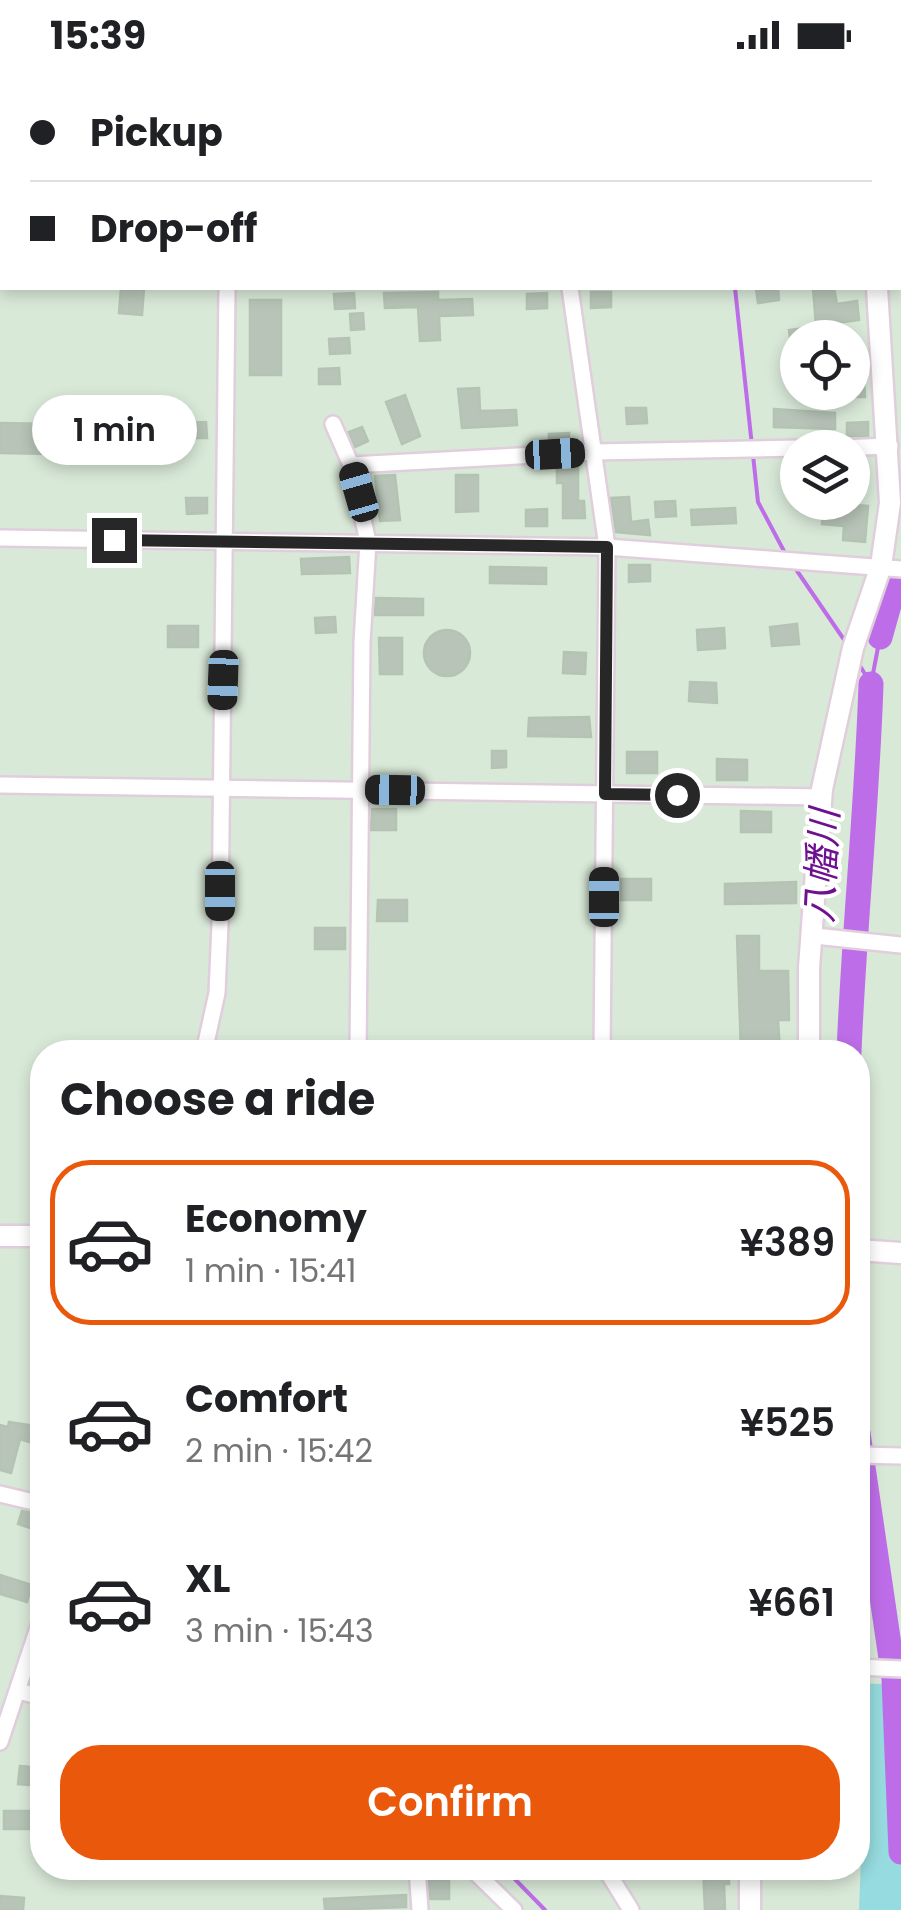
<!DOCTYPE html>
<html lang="en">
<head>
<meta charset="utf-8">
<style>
  :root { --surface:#fff; --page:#f2f2f2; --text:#202124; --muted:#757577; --line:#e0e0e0; --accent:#ea580c }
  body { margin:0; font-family:Poppins,"Noto Sans JP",sans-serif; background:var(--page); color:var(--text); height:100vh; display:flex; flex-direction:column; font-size:38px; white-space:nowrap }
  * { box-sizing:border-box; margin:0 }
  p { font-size:32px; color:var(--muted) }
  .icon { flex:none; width:55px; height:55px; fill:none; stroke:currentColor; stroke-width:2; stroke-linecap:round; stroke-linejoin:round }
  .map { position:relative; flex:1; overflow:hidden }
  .side { position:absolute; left:30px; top:970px; width:840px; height:840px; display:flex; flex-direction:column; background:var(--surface); border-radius:40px; box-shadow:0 5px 15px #0003 }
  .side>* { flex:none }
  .hud { position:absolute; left:0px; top:0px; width:902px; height:220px; box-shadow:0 5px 15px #0003; display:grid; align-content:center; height:220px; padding:0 30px; background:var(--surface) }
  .controls { position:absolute; left:780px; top:250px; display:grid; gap:20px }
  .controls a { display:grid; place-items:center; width:90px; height:90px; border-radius:50%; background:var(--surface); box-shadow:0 5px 15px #0003; font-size:50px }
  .end { position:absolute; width:45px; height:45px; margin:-22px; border:12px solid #272727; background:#fff; box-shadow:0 0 0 5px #fff }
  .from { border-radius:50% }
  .bubble { position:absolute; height:70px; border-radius:35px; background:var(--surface); box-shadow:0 5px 15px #0003; font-size:32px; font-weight:600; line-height:70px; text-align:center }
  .car { position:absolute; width:30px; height:60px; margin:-30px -15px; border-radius:12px; box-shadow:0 0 8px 2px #0007; background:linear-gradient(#222 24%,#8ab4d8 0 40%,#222 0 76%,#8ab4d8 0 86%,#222 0) }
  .hud b { display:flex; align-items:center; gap:35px; height:95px; font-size:38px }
  .hud b+b { border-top:2px solid var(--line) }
  .hud i { width:25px; height:25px; background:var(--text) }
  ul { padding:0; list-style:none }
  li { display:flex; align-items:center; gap:30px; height:165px; margin:0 20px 15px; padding:0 10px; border:5px solid transparent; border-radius:40px }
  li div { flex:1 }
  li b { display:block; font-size:38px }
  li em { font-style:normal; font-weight:600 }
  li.active { border-color:var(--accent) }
  li>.icon { width:90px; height:90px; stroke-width:1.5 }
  h2 { padding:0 30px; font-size:45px; line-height:120px }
  .cta { display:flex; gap:20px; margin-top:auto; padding:20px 30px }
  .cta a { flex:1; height:115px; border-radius:40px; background:var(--accent); color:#fff; font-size:40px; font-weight:600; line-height:115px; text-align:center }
  .status { display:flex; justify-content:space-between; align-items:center; height:70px; padding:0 50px; background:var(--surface); direction:ltr }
  .status svg { height:28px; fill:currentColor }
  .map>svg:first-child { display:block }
</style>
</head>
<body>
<div class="status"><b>15:39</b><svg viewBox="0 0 49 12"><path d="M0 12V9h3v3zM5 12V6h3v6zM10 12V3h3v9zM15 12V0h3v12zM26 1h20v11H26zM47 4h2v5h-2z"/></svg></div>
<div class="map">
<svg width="901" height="1840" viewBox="0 0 901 1840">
  <rect width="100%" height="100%" fill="#d9e9d8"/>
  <polygon fill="#96dbdf" points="858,1613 901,1615 901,1840 859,1840 866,1654 858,1653"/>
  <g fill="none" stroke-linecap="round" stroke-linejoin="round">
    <g stroke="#be6de9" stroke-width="4">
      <polyline points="708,0 708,2"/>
      <polyline points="735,218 752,376"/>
      <polyline points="753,385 758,432 785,483"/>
      <polyline points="793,495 847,574"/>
      <polyline points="857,591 871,614 880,567"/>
      <polyline points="504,1798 545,1840"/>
    </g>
    <g stroke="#be6de9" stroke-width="25">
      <polyline points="880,567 896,510"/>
      <path d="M849,982c5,-123 18,-245 22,-368"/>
      <polyline points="858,1363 894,1609 901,1782"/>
    </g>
  </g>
  <g fill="#b8c4b8" stroke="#b3c4b3" stroke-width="2.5">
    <polygon points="121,218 144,218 142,245 119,243"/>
    <polygon points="756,218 778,218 779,230 758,233"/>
    <polygon points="813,218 834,218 837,234 857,231 859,250 816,256"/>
    <polygon points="438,222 438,230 472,229 473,245 439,246 440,270 420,271 418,237 385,238 384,223"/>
    <polygon points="591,222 611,222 611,237 591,238"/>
    <polygon points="354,223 355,238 335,239 334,224"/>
    <polygon points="547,223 547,238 527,239 527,224"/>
    <rect x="250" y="230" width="31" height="75"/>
    <polygon points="363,243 364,259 351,260 350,244"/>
    <polygon points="822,256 823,268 790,268 789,260"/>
    <polygon points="349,268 350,283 330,284 329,269"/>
    <polygon points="862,274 865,327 852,327 852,275"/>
    <polygon points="339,298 340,314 319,314 319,299"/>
    <polygon points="479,318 480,341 516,340 517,355 462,358 458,319"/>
    <polygon points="405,325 420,366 402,374 386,332"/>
    <polygon points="626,338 646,338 647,353 627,354"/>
    <polygon points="774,339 835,343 835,359 774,357"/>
    <polygon points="206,352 207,368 186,368 186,353"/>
    <polygon points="868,352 868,366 847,366 847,353"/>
    <polygon points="0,353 50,354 50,384 0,383"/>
    <polygon points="362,357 368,371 355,377 349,362"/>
    <polygon points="569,363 569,372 549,373 549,364"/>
    <polygon points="557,395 578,396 578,431 584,431 585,448 563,448 563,413 557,413"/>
    <polygon points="395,405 400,450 380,451 375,406"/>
    <polygon points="456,405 478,405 478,441 456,442"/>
    <polygon points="629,427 631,452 648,450 650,465 616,462 611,428"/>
    <polygon points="186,428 207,428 207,443 187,444"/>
    <polygon points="675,431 676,446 656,447 655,432"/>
    <polygon points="823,433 868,436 865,472 843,470 844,456 822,454"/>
    <polygon points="735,438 736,453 692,455 691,440"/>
    <polygon points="547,439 547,456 526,456 526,440"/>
    <polygon points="349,487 350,503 302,504 301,489"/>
    <polygon points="629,495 650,495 650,511 629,512"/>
    <polygon points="490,497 546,498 546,514 490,513"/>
    <polygon points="376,528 423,529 423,545 375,545"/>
    <polygon points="335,547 336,562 316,563 315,548"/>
    <polygon points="797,554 799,574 772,576 770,557"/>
    <rect x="168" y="556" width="30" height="21"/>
    <polygon points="724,558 725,578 698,580 697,560"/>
    <circle cx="447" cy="583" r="23"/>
    <polygon points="379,568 402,568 402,604 380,604"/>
    <polygon points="564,582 586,583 585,604 563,603"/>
    <polygon points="690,612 716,613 717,633 689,631"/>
    <polygon points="589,647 591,667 528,666 529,648"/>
    <polygon points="492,681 506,681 506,697 492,698"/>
    <rect x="627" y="682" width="30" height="21"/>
    <polygon points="717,689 747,690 747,710 717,710"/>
    <polygon points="372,739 396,739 396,760 371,760"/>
    <polygon points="741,741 771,742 771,762 741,762"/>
    <rect x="621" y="809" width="30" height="21"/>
    <polygon points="796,812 796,833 725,834 725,814"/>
    <polygon points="378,830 407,830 407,851 377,851"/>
    <rect x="315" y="858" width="30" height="21"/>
    <polygon points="737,866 759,866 759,901 788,901 789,950 778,950 780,982 741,982"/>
    <polygon points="9,1352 42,1357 42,1376 20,1369 11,1403 0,1400 0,1355 8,1357"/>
    <polygon points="22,1441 42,1445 42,1462 18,1454"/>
    <polygon points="0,1505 32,1515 27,1532 0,1524"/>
    <polygon points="20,1696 42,1698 42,1716 18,1714"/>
    <rect x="4" y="1741" width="25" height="18"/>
    <polygon points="703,1798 729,1798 729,1814 724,1814 725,1840 705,1840"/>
    <polygon points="429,1810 449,1810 449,1829 430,1829"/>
    <polygon points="406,1825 406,1837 325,1840 324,1829"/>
    <polygon points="0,1826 24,1828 23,1840 0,1840"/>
  </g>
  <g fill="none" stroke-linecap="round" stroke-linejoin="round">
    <defs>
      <g id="street">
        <polyline points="232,2 232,0"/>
        <polyline points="573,2 573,0"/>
        <polyline points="900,168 901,168"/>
        <polyline points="0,205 2,205"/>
        <polyline points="570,218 607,477 602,982"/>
        <polyline points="333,354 351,395 368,472 362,572 358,982"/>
        <polyline points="839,378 890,376"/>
        <polyline points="351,395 594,382 798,378"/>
        <polyline points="0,468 607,477 901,499"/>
        <polyline points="0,715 822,727"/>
        <polyline points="815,866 901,875"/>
        <polyline points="204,982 217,923 220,855 227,218"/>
        <polyline points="858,1385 901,1386"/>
        <polyline points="0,1424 42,1434"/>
        <polyline points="858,1597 901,1599"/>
        <polyline points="18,1621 42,1627"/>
        <polyline points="0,1672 42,1546"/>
        <polyline points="417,1798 420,1840"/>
        <polyline points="471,1798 514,1840"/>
        <polyline points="605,1798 631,1840"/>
      </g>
      <g id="secondary">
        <polyline points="858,0 859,2"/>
        <polyline points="809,982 809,898 822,719 853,578 881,496 890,433 877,218"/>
        <polyline points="0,1166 42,1166"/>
        <polyline points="858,1180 901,1183"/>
        <polyline points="750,1840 750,1798"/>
      </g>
    </defs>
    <use href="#street" stroke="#e0cedc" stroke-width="20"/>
    <use href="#secondary" stroke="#e0cedc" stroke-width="25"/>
    <use href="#street" stroke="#fff" stroke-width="15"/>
    <use href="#secondary" stroke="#fff" stroke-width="20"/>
  </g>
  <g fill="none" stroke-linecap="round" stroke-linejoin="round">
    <polyline stroke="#272727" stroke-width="12" points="114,470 607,477 605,724 677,725"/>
  </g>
  <g text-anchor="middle" stroke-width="8" stroke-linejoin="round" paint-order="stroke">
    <g font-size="38" font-style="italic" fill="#6e1190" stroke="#fff">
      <text transform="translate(822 796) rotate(-87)" y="13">八幡川</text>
    </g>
  </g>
</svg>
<div class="controls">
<a><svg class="icon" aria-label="locate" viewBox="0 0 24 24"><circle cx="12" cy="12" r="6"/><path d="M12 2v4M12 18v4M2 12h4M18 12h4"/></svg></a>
<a><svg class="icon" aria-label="layers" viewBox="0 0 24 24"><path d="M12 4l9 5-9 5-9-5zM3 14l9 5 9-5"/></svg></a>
</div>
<i class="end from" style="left:677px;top:725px"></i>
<i class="end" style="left:114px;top:470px"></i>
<div class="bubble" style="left:32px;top:325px;width:165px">1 min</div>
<i class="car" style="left:555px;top:384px;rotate:87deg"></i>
<i class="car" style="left:359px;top:422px;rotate:344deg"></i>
<i class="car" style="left:223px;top:610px;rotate:182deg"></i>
<i class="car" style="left:395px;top:720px;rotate:271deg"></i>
<i class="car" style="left:220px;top:821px;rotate:180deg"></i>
<i class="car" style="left:604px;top:827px;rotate:0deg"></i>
<div class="hud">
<b><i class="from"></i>Pickup</b>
<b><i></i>Drop-off</b>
</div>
<section class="side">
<h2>Choose a ride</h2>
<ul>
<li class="active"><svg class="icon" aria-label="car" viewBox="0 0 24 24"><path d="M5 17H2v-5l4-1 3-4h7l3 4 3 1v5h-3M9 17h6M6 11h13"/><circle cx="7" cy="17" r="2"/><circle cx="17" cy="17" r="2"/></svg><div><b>Economy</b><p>1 min · 15:41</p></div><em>¥389</em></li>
<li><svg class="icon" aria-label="car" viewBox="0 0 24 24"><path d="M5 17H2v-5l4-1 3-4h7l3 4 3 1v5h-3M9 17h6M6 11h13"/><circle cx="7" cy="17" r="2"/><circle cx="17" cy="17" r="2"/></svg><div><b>Comfort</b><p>2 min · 15:42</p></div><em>¥525</em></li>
<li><svg class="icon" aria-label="car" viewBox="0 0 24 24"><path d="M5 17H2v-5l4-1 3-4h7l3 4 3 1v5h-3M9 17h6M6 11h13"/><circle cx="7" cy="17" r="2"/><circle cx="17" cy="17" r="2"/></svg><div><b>XL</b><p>3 min · 15:43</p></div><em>¥661</em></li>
</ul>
<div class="cta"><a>Confirm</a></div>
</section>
</div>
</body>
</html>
